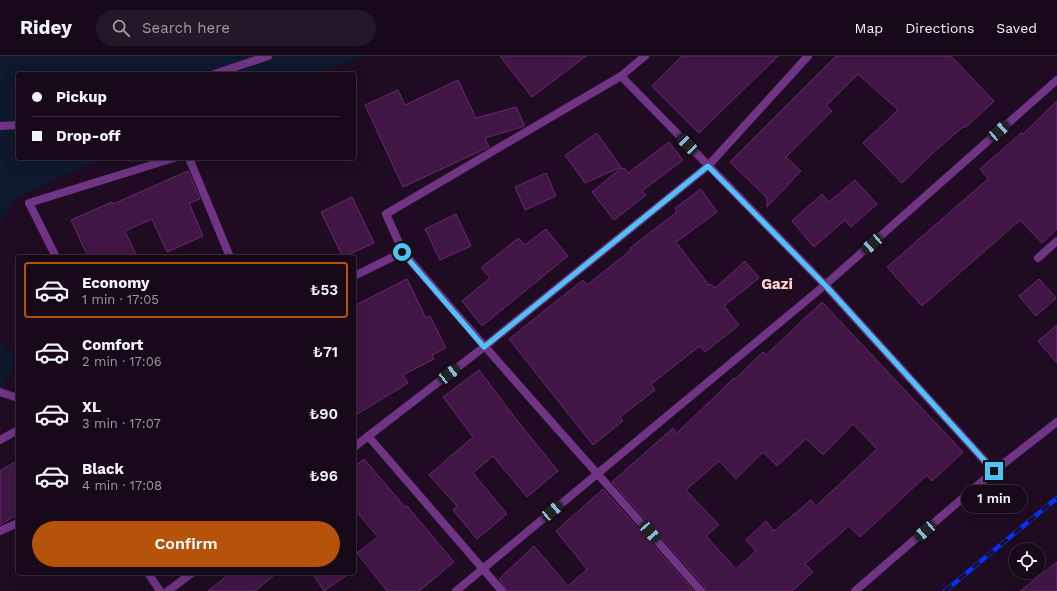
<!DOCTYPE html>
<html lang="en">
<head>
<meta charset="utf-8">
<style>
  :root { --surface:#17091a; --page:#241727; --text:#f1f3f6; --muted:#9e9aa2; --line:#362a39; --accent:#b45309 }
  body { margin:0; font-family:"Work Sans",sans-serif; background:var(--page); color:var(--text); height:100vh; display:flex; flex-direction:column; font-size:15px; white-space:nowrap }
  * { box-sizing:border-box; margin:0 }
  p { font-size:13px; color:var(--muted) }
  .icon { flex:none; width:22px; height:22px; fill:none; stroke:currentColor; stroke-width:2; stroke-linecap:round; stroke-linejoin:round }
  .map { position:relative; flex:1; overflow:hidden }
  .panel { position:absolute; left:16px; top:199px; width:340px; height:320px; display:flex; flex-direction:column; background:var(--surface); border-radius:4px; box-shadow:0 4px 16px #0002,0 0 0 1px var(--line) }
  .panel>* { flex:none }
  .top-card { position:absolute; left:16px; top:16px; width:340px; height:88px; border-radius:4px; box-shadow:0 4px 16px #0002,0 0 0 1px var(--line); display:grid; align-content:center; height:88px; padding:0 16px; background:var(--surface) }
  .buttons { position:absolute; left:1009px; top:487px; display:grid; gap:8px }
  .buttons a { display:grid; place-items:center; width:36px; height:36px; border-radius:50%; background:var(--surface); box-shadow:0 4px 16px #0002,0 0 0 1px var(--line); font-size:20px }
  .end { position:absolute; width:18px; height:18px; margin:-9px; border:5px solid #4fc3f7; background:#111; box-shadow:0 0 0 2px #111 }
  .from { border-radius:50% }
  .bubble { position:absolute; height:28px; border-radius:14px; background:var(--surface); box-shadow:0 4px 16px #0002,0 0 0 1px var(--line); font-size:13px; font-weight:600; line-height:28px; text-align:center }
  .car { position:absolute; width:12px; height:24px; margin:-12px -6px; border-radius:5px; box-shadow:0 0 3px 1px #0007; background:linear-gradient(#222 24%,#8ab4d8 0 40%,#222 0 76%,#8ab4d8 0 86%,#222 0) }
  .top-card b { display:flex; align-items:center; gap:14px; height:38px; font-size:15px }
  .top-card b+b { border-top:1px solid var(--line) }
  .top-card i { width:10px; height:10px; background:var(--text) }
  ul { padding:7px 0 0; list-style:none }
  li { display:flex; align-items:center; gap:12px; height:56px; margin:0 8px 6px; padding:0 8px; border:2px solid transparent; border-radius:4px }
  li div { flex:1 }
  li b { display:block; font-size:15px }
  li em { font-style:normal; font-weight:600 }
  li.on { border-color:var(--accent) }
  li>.icon { width:36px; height:36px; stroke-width:1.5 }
  .cta { display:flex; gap:8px; margin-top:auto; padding:8px 16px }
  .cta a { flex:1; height:46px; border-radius:24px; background:var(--accent); color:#fff; font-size:16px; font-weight:600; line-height:46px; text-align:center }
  header { display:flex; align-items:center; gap:24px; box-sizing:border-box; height:56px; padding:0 20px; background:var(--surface); border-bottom:1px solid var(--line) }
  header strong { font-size:19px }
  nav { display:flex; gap:22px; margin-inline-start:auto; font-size:14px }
  .search { width:280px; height:36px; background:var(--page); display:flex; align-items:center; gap:10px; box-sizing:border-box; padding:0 14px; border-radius:22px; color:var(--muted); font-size:15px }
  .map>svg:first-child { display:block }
</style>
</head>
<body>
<header>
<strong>Ridey</strong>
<div class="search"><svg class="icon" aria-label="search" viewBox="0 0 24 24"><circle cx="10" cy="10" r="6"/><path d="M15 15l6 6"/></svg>Search here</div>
<nav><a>Map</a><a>Directions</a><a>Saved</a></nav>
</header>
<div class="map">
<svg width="1057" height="535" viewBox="0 0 1057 535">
  <rect width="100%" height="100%" fill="#1f0c22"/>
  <g fill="#0f192d">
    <polygon points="0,0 365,0 315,18 18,18 18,102 104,102 17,141 0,167"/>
    <polygon points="0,285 17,303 0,338"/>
  </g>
  <g fill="#401744" stroke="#6a2772" fill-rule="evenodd">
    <polygon points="500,0 586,0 532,41"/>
    <polygon points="682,0 778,0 699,77 652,30"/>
    <polygon points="836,0 951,0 994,45 965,72 964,70 934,96 902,127 863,87 898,54 858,18 826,50 832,55 786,101 801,115 767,151 767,142 730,106"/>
    <polygon points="458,24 476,62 516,51 525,70 485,82 489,91 403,131 365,49 398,34 405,49"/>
    <polygon points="1057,45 1057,173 1042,187 1020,164 922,250 887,211 988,123 980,113 1021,77 1023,78"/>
    <polygon points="597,77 621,111 585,127 565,99"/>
    <polygon points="669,86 683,104 642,135 646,139 614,164 592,136 621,112 622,113 624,112 628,117"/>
    <polygon points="188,115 200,143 189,147 203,180 167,196 152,163 125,175 137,201 88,201 71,164 112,146 113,148"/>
    <polygon points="546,117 556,140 525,154 515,131"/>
    <polygon points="855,124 877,148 851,171 845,164 814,191 792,165 822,138 829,146"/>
    <polygon points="701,133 717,156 676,186 709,229 711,228 715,232 745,205 759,222 724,250 739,269 705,296 700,290 651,328 655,334 620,361 623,365 593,389 509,283 583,224 587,229 631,194 630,192 677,156 675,152"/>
    <polygon points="352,141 374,187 343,201 321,156"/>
    <polygon points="456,158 471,190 440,204 425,173"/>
    <polygon points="546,173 568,200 482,270 462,245 490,222 481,212 518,182 525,189"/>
    <polygon points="407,223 426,262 430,260 446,292 432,299 434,303 403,319 408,327 354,360 354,250"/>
    <polygon points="1039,223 1056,242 1036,260 1019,240"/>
    <path d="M822,246l141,150 -31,29 -5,-6 -67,62 -11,-11 -44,38 8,8 -21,19h-86l-1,-4 -93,-105 61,-54 4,5 57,-55 1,1 28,-27 3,3zM853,368l24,25 -61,57 -5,-6 -37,31 -8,-10 -20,19 10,11 -20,18 -30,-33 13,-11 -33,-35 33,-29 17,18 27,-27 14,14 29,-27 17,16z"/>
    <polygon points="1057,269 1057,307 1038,285"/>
    <polygon points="479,314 516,363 558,415 527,441 493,400 473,417 507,458 477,483 453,454 457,450 429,419 473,381 443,341"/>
    <polygon points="364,403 405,451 407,450 454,506 419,535 387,535 357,497 378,481 354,453 354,411"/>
    <polygon points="18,404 18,458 0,469 0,415"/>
    <polygon points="603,433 694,535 507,535 499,523 534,490 568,530 587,513 556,475"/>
    <polygon points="1057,506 1057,535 1020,535"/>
    <polygon points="231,517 277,517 255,535 208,535"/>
    <polygon points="312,517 350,517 324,535"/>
  </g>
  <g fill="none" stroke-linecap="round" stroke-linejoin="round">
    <g stroke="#6f3484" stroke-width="8">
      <polyline points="214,18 268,0"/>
      <polyline points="621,20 825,229 994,415"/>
      <polyline points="0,70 18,69"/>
      <polyline points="189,102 230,201"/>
      <path d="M403,196c97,114 199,226 298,339"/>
      <polyline points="56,201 29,147 174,102"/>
      <polyline points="1038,202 1057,185"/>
      <polyline points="354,220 403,196 386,158 621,20 645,0"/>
      <polyline points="0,336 18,342"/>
      <polyline points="368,380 502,535"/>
      <polyline points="0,384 18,374"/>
      <polyline points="354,391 484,291 708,110 808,0"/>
      <polyline points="0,475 18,467"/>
      <polyline points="148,517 160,535"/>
      <polyline points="168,535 192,517"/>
      <polyline points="456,535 825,229 1057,24"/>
    </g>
    <polyline stroke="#6f3484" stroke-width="8" points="855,535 994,415 1057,366"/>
    <defs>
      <polyline id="rail" points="945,535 1057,442"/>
    </defs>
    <use href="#rail" stroke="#0032f8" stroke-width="4.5"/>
    <use href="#rail" stroke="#1f0c22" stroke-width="3" stroke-dasharray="9" stroke-linecap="butt"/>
  </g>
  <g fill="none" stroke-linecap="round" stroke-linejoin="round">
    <polyline stroke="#4fc3f7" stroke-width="5" points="402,196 484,291 708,110 825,229 994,415"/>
  </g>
  <g text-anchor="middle" stroke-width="4" stroke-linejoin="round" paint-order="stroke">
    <g font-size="15" font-weight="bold" fill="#ffd2cf" stroke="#1f0c22">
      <text x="777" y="233">Gazi</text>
    </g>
  </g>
</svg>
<div class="buttons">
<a><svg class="icon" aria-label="locate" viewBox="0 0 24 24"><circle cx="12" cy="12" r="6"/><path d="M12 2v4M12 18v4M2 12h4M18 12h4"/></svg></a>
</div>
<i class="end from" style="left:402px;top:196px"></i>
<i class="end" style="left:994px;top:415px"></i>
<div class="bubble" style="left:961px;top:429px;width:66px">1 min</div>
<i class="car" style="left:999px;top:75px;rotate:48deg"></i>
<i class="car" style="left:687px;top:88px;rotate:316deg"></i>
<i class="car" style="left:872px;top:188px;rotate:228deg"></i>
<i class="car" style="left:449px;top:318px;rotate:52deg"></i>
<i class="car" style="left:552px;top:455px;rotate:50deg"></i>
<i class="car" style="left:925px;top:475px;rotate:229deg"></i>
<i class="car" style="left:650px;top:476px;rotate:139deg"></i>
<div class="top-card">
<b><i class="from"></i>Pickup</b>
<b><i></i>Drop-off</b>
</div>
<section class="panel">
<ul>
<li class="on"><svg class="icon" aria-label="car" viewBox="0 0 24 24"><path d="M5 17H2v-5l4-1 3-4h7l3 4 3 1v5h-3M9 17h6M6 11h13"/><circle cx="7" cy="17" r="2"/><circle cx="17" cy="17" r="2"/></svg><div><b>Economy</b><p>1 min · 17:05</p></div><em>₺53</em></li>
<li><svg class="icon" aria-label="car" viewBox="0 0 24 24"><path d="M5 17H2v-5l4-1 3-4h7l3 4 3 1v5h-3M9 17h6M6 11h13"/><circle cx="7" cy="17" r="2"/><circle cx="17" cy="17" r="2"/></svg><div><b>Comfort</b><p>2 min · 17:06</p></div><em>₺71</em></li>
<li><svg class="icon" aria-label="car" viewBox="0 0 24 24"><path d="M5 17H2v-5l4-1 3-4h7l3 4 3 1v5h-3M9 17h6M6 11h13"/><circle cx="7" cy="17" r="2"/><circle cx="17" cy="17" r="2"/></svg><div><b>XL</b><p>3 min · 17:07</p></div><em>₺90</em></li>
<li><svg class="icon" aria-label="car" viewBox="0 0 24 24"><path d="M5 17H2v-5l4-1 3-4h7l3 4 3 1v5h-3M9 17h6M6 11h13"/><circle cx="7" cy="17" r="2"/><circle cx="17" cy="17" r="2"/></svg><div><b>Black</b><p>4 min · 17:08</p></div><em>₺96</em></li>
</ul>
<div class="cta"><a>Confirm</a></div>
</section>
</div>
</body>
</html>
